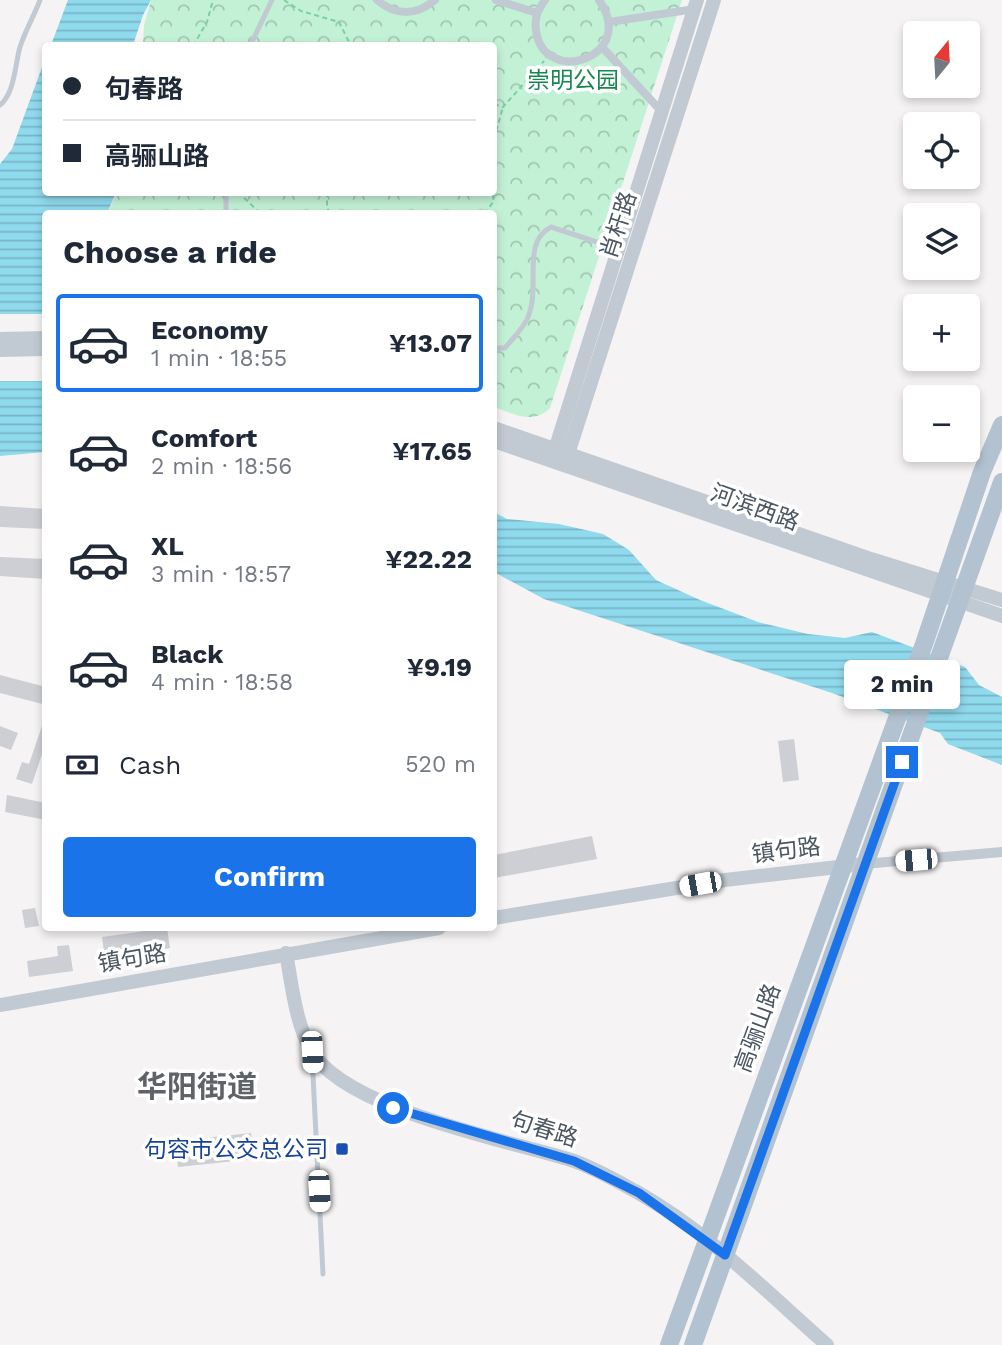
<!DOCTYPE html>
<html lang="en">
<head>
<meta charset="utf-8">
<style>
  :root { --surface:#fff; --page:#f2f2f3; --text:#1f2937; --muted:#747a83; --line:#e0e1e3; --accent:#1a73e8 }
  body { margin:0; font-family:"Work Sans","Noto Sans SC",sans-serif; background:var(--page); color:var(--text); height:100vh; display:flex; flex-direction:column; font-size:26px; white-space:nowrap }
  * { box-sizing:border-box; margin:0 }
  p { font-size:23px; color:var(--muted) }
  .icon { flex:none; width:38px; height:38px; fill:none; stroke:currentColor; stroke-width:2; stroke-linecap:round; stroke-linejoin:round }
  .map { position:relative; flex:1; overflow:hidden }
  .details { position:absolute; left:42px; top:210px; width:455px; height:721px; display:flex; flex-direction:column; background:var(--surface); border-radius:7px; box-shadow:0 4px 10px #0003 }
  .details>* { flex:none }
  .guide { position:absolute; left:42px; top:42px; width:455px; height:154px; border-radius:7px; box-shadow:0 4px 10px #0003; display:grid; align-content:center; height:154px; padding:0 21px; background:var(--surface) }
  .needle { width:46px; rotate:18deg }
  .buttons { position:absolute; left:903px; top:21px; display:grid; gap:14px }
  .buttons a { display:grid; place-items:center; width:77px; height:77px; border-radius:7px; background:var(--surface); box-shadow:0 4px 10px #0003; font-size:35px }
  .end { position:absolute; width:32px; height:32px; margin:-16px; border:9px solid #1a73e8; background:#fff; box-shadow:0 0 0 4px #fff }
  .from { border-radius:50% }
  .bubble { position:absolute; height:49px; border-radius:7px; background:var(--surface); box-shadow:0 4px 10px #0003; font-size:23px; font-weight:700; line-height:49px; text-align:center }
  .car { position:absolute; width:21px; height:42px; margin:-21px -10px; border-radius:9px; box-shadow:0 0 5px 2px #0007; background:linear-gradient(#fff 24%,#345 0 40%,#fff 0 76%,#345 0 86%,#fff 0) }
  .guide b { display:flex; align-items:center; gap:24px; height:66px; font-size:26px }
  .guide b+b { border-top:2px solid var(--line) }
  .guide i { width:18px; height:18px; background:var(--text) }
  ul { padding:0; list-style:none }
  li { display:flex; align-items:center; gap:21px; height:98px; margin:0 14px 10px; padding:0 7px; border:4px solid transparent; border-radius:7px }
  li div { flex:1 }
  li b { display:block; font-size:26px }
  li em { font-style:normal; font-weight:700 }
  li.selected { border-color:var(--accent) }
  li>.icon { width:63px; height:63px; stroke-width:1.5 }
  h2 { padding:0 21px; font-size:32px; line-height:84px }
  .pay { display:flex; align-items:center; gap:18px; height:77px; padding:0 21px; font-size:26px }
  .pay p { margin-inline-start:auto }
  .button { display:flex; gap:14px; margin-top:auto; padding:14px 21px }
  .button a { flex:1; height:80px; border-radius:7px; background:var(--accent); color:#fff; font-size:28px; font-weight:700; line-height:80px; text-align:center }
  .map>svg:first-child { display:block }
</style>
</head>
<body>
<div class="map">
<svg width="1002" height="1345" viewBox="0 0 1002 1345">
  <defs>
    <pattern id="park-crowns" width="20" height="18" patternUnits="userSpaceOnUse" patternTransform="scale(1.75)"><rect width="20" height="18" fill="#c3f1d5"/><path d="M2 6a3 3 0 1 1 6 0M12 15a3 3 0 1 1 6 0" fill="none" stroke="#a0c6b0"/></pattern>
    <pattern id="water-rules" width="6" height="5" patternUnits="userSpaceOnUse" patternTransform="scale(1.75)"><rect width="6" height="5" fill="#90daee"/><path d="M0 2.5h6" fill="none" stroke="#78b4c4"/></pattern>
  </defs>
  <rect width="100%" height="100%" fill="#f5f3f3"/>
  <path fill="url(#park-crowns)" d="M151,0h531l-132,408c-17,17 -36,6 -56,-1v-193h-387l10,-21 377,-1v-146l-351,-1 1,-20z"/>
  <g fill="url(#water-rules)">
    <polygon points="68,0 151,0 143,15 133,45 51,45"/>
    <polygon points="45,59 46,192 116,193 107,213 46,214 45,314 0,314 0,164 12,149"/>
    <polygon points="0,381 45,381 45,452 0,456"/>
    <polygon points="494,512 507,519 559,524 603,534 629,550 656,580 700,600 758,622 808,634 845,638 872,632 965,667 979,685 1002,697 1002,765 948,744 940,733 832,693 544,599 494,572"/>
  </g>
  <g fill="#cdcfd5">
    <polygon points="0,506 46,509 46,529 0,527"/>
    <polygon points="0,557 46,559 46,579 0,576"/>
    <polygon points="0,675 46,687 46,705 0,693"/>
    <polygon points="44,720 46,755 42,754 32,784 16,779 22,762 29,764"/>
    <polygon points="0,726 18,733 11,750 0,746"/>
    <polygon points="794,739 799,780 783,782 778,741"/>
    <polygon points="7,795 46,803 46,820 5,812"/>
    <polygon points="592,836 597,859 494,878 494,855"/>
    <polygon points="35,908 39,926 25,928 22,910"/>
    <polygon points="167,928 170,948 105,958 102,937"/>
    <polygon points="69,945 73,971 29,977 27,961 58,956 57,946"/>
    <polygon points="251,1133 254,1159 178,1167 175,1141"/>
  </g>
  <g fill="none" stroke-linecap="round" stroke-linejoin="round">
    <g stroke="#7ad0a6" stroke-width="2" stroke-dasharray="5 3.5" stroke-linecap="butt">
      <polyline points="284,0 301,11 339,22 351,46"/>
      <polyline points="193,46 207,22 213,0"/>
      <polyline points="494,104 503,107 544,61"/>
      <polyline points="494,139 503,107"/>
      <polyline points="238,192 261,214"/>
      <polyline points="327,192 327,208 331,214"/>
      <polyline points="485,214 493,202 493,192"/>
    </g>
    <g stroke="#c1cad2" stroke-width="5">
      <polyline points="250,46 272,0"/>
      <path d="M0,105c15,-12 15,-41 20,-58 5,-16 14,-31 20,-47"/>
      <polyline points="226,214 226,192"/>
      <path d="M494,348h11c7,-9 19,-20 23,-31 13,-31 -7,-75 23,-90l67,22"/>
      <polyline points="312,1056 323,1274"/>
    </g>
    <g stroke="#c1cad2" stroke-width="8">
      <path d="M377,0c19,16 39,16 58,0"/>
      <polyline points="496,0 537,13"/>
      <path d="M545,0c-7,9 -11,19 -9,30 7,58 103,28 63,-30"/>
      <polyline points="609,22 695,9"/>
      <polyline points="602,47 662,112"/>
    </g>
    <polyline stroke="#c1cad2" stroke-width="10" points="864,864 1002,852"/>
    <g stroke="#c1cad2" stroke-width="14">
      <polyline points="0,339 46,338"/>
      <polyline points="0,350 46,349"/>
      <polyline points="494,428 871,559 1002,600"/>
      <polyline points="494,441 1002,616"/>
      <polyline points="553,456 697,0"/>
      <polyline points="566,460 714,0"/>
      <polyline points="494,918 725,880 864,864"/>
      <path d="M286,953c6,32 9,68 25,97 32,59 196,90 260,110 22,7 46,21 66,32 71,40 130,100 190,153"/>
      <polyline points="0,1005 439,928"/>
    </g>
    <g stroke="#b3c2d1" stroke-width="18">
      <polyline points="669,1345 924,644 982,472 1002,425"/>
      <polyline points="693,1345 1002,482"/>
    </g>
  </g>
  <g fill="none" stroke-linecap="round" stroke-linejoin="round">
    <polyline stroke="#1a73e8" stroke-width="9" points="393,1108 574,1161 639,1193 725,1255 902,762"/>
  </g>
  <rect fill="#1a4fb4" stroke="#fff" stroke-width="2.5" x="335" y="1142" width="14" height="14" rx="3.5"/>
  <g text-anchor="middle" stroke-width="7" stroke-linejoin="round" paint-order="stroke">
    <g font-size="23" fill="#17864f" stroke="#fff">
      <text x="573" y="88">崇明公园</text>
    </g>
    <g font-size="23" fill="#4a5661" stroke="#fff">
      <text transform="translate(618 225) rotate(-72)" y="8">肖杆路</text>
      <text transform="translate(755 507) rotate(20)" y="8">河滨西路</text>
      <text transform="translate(786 850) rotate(-7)" y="8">镇句路</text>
      <text transform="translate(132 958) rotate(-10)" y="8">镇句路</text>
      <text transform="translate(757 1028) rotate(-70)" y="8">高骊山路</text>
      <text transform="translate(544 1129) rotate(17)" y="8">句春路</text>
    </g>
    <g font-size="23" fill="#164399" stroke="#fff" text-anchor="end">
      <text x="328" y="1157">句容市公交总公司</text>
    </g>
    <g font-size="30" font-weight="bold" fill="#5f6368" stroke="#fff">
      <text x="197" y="1097">华阳街道</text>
    </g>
  </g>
</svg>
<div class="buttons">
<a><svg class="needle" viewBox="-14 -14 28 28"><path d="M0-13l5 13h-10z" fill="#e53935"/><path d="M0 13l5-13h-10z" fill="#747a83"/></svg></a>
<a><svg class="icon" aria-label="locate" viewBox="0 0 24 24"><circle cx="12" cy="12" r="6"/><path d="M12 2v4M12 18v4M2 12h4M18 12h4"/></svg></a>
<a><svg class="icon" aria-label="layers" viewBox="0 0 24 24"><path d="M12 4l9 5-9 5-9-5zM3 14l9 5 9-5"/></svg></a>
<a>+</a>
<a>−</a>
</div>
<i class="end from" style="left:393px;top:1108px"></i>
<i class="end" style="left:902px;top:762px"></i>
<div class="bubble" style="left:844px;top:660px;width:116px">2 min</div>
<i class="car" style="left:916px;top:860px;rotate:265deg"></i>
<i class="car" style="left:700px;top:884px;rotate:260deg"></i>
<i class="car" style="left:312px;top:1052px;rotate:177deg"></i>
<i class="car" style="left:319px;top:1191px;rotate:177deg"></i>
<div class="guide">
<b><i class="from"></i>句春路</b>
<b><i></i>高骊山路</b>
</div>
<section class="details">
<h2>Choose a ride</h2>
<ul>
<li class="selected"><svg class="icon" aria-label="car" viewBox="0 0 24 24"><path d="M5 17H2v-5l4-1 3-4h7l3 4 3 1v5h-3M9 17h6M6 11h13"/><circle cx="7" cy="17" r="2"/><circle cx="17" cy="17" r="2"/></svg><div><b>Economy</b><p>1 min · 18:55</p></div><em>¥13.07</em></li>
<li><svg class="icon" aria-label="car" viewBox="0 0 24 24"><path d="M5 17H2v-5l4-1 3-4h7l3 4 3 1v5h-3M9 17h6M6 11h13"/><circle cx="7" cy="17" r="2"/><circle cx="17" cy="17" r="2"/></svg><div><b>Comfort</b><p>2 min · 18:56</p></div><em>¥17.65</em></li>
<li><svg class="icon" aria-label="car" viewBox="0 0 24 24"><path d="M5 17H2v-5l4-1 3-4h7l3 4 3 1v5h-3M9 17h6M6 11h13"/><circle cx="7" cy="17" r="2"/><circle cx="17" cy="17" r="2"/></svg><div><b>XL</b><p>3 min · 18:57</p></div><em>¥22.22</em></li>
<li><svg class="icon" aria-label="car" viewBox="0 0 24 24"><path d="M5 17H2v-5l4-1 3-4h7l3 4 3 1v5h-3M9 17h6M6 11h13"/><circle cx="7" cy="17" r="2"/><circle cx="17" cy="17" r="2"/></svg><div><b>Black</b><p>4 min · 18:58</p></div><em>¥9.19</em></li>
</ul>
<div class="pay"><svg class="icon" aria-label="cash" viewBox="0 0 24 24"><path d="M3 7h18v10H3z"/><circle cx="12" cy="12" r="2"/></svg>Cash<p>520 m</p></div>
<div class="button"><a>Confirm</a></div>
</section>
</div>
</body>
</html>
